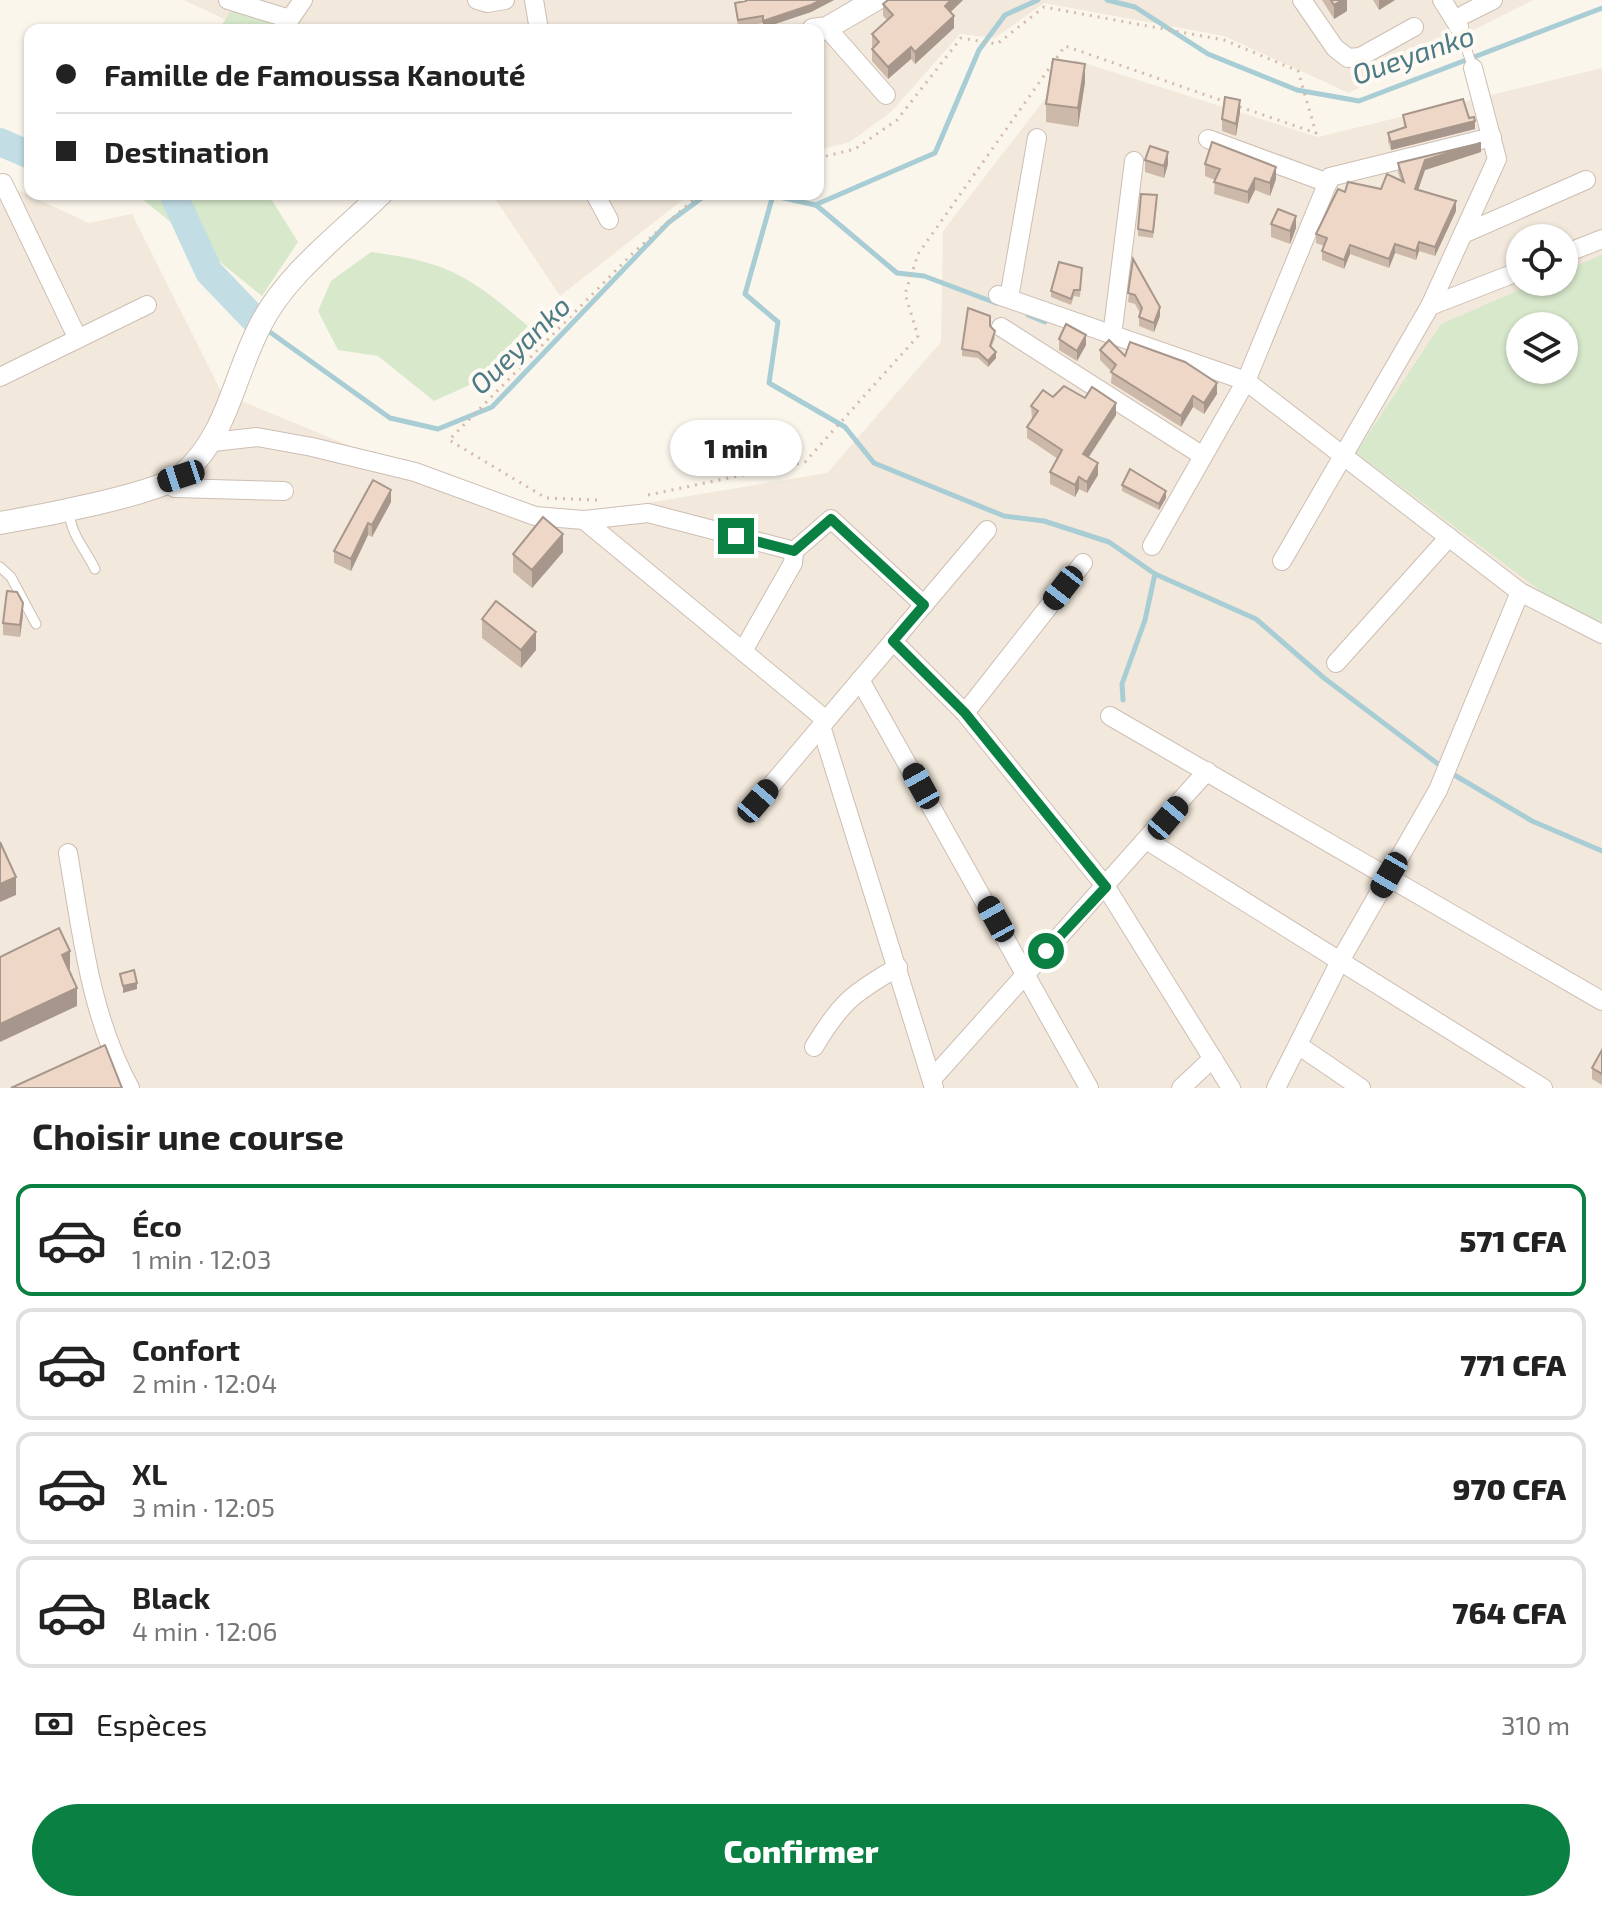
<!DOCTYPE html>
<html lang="fr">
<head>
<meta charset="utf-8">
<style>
  :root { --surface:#fff; --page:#f2f2f2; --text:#222; --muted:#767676; --line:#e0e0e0; --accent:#0b8043 }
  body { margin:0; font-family:"Exo 2",sans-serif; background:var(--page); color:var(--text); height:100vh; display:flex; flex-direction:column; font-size:30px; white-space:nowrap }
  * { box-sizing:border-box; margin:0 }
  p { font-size:26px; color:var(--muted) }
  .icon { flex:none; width:44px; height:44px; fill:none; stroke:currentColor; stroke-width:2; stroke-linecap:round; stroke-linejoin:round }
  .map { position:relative; height:1088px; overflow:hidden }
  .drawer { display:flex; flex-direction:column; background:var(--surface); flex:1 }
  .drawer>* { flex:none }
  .hud { position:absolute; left:24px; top:24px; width:800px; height:176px; border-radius:16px; box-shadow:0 2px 6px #0004; display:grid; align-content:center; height:176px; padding:0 32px; background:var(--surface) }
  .controls { position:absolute; left:1506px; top:224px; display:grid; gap:16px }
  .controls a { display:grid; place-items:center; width:72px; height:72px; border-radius:50%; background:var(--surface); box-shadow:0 2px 6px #0004; font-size:40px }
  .end { position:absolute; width:36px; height:36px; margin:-18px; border:10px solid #0b8043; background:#fff; box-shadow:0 0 0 4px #fff }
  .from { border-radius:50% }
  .bubble { position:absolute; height:56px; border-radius:28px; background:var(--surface); box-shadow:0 2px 6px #0004; font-size:26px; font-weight:800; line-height:56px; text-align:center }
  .car { position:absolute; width:24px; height:48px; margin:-24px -12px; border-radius:10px; box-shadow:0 0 6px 2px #0007; background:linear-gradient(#222 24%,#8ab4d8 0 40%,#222 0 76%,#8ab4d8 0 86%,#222 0) }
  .hud b { display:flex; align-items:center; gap:28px; height:76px; font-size:30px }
  .hud b+b { border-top:2px solid var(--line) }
  .hud i { width:20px; height:20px; background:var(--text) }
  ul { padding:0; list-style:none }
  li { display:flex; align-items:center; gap:24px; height:112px; margin:0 16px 12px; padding:0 16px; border:4px solid var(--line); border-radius:16px }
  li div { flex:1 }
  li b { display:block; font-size:30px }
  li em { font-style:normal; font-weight:800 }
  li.current { border-color:var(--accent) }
  li>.icon { width:72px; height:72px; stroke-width:1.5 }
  h2 { padding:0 32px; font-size:36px; line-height:96px }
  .pay { display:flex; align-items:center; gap:20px; height:88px; padding:0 32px; font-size:30px }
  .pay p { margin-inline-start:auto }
  .primary-button { display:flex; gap:16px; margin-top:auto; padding:16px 32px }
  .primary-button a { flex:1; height:92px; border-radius:48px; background:var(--accent); color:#fff; font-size:32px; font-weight:800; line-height:92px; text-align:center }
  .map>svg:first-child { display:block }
</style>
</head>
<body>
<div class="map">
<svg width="1602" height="1088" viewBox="0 0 1602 1088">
  <rect width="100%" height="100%" fill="#fbf6ec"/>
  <g fill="#f2e8db" fill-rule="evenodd">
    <polygon points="184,0 1533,0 1349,93 1224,36 1044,3 995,38 960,34 891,112 850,142 818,150 818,30 247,30"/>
    <path d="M1075,60l243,77 284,-69v1020h-1602v-906l89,41 43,-9 90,179 312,129 293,-49 114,-131 2,-111zM1520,238h44v44h-44zM1520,326h44v44h-44z"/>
    <polygon points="492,194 690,194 560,296"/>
  </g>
  <g fill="#d7e8cb" fill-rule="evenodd">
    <polygon points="231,10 301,28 303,30 219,30"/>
    <polygon points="136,194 268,194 298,242 262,296"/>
    <path d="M371,252c78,10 98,24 157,74l-54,57 -40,18 -56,-45 -40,-6 -20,-39 13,-30z"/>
    <path d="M1602,255v367l-41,-16 -205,-153 85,-129 97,-42h26v-11zM1520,326h44v44h-44z"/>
  </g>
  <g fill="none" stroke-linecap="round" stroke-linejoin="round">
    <g stroke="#a9cdd5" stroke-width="5">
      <polyline points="1107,0 1135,7 1208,54 1297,90 1359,101 1602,8"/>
      <polyline points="766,194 815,205 935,153 979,50 1005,15 1038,0"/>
      <polyline points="773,195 745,294 778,322 769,383 845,427 874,463 1004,516 1044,521 1109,542 1155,574 1256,619 1324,678 1442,767"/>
      <polyline points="816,205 897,273 924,276 996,303"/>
      <polyline points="1028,315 1045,322"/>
      <polyline points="267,330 390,418 438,429 492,407 668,223 707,194"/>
      <polyline points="1123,700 1122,684 1145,620 1155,574"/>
      <polyline points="1451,773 1532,821 1602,851"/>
    </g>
    <g stroke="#c2dee4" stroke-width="28">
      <polyline points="0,142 30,155"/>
      <polyline points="173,194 209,272 255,320"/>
    </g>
    <defs>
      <g id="service">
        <polyline points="1459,27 1473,68"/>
        <path d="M69,511c2,24 15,36 26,58"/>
        <polyline points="0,567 11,577 36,624"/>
      </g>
      <g id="minor">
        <polyline points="228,0 290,19 303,0"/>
        <polyline points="477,0 487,3 505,0"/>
        <polyline points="534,0 539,30"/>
        <polyline points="1302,0 1335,48 1348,58 1360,57 1414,27"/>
        <polyline points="1442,0 1459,27"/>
        <polyline points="1465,14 1493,0"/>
        <polyline points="827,28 886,95"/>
        <polyline points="1208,139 1328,183"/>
        <polyline points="3,183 78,339"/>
        <polyline points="595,194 609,220"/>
        <polyline points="1463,234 1586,180"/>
        <polyline points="1564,254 1602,239"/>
        <polyline points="998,295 1246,381 1520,592 1602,634"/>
        <polyline points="1009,298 1037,138"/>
        <polyline points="1430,306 1520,271"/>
        <polyline points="1001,327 1203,456"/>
        <polyline points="1112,336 1134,161"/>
        <polyline points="0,377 147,305"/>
        <polyline points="213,442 257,437 312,447 415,472 535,516 584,520 648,513 794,551 831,519 924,605"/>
        <polyline points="164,482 175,488 284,491"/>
        <polyline points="584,520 826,720"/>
        <polyline points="1152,546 1246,381 1330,177 1492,137"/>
        <polyline points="1282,561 1430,306 1497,159 1473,68"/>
        <polyline points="893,641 965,713 1106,887 1231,1088"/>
        <polyline points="743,651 793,563 794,551"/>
        <polyline points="1336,663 1449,537"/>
        <polyline points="860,680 1089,1088"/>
        <polyline points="965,713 1083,563"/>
        <polyline points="1110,716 1602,1001"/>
        <polyline points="821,726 934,1088"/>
        <polyline points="758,801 987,530"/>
        <polyline points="1148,841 1543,1088"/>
        <path d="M68,853c14,81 22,162 62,235"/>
        <polyline points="1298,1045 1361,1088"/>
        <path d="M814,1047c27,-45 39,-54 84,-80"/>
        <polyline points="932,1079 1207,771"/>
        <polyline points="1181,1088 1213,1058"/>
        <polyline points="1276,1088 1340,961 1438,790 1520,592"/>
      </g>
      <g id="tertiary">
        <polyline points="813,30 827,28 875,0"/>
        <path d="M0,523c36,-6 159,-29 183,-49 45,-39 51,-100 78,-150 26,-51 80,-90 120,-130"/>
      </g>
    </defs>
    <use href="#service" stroke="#cdbeb3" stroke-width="11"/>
    <use href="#minor" stroke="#cdbeb3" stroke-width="20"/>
    <use href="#tertiary" stroke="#cdbeb3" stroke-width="24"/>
    <g stroke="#d4baa9" stroke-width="3" stroke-dasharray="2 6" stroke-linecap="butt">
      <polyline points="818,158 855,149 897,120 961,38 997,44 1044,7 1224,40 1298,71 1316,133 1237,106"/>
      <polyline points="648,495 805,462 918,336 905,294 918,254 1065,46 1226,102"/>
      <polyline points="597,500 546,498 449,440 633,253 700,194"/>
    </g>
    <use href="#service" stroke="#fff" stroke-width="9"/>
    <use href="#minor" stroke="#fff" stroke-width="18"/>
    <use href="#tertiary" stroke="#fff" stroke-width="22"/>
  </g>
  <g fill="#cdb9aa">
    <polygon points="744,0 834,0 811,12 763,28 763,23 738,27 735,3 745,2"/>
    <polygon points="888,0 963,0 951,12 954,28 915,64 911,59 888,79 872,61 872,49 873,48 872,46 872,34 887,20 883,16 883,4"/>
    <polygon points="1322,0 1347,0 1347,11 1334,19"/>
    <polygon points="1373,0 1395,0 1379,10"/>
    <polygon points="1085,82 1078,127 1046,122 1046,104"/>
    <polygon points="1240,112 1236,136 1222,131 1222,119"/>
    <polygon points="1403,115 1469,118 1475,129 1391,150 1388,141 1388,133 1404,127"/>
    <polygon points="1481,152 1425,170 1418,190 1456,211 1435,256 1419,251 1416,260 1395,253 1389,268 1350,254 1344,269 1322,260 1322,251 1324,246 1316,243 1316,234 1381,189 1401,180 1398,173 1398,163"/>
    <polygon points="1145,160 1168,164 1164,178 1145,172"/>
    <polygon points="1205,164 1276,179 1270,196 1255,190 1248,204 1214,194 1215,180 1205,176"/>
    <polygon points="1157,202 1153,238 1138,236 1138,229"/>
    <polygon points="1271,224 1296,228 1290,244 1271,237"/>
    <polygon points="1133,259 1160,316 1154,332 1139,326 1139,317 1140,313 1135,304 1128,302"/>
    <polygon points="1082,268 1080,297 1074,296 1071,305 1051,297 1051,291"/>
    <polygon points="990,326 995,338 991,348 996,358 988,367 978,358 962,356 962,349"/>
    <polygon points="1059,339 1086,345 1077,361 1059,350"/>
    <polygon points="1100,350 1125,356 1217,394 1204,414 1193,407 1181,427 1111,383 1112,372 1100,360"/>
    <polygon points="1053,397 1085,398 1116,415 1088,457 1098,475 1087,493 1079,489 1075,497 1050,484 1050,472 1058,459 1027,438 1027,427 1032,419 1031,406"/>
    <polygon points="1122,485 1166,498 1159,510 1122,491"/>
    <polygon points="391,502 372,537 368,535 351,571 334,563 334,551"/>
    <polygon points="563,552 532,588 513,572 513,554"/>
    <polygon points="23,615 20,637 3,635 3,623"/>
    <polygon points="482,619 536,650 521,668 482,638"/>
    <polygon points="1602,1050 1602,1085 1592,1079 1592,1068"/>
  </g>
  <g fill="#a7968b">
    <polygon points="821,0 834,0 811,12 763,28 763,21"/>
    <polygon points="951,0 963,0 945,17 945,6"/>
    <polygon points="1342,0 1347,0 1347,11 1334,19 1334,5"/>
    <polygon points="1379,0 1395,0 1379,10"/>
    <polygon points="954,16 954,28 915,64 915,52"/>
    <polygon points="911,47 911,59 888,79 888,67"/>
    <polygon points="1085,64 1085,82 1078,127 1078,108"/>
    <polygon points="1240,100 1240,112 1236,136 1236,124"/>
    <polygon points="1475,121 1475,129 1391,150 1391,142"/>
    <polygon points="1481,143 1481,152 1425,170 1415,199 1415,189 1425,160"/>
    <polygon points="1168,152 1168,164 1164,178 1164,166"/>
    <polygon points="1276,167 1276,179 1270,196 1270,183"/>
    <polygon points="1255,178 1255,190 1248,204 1248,192"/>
    <polygon points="1456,201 1456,211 1435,256 1435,247"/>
    <polygon points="1296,216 1296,228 1290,244 1290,231"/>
    <polygon points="1419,242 1419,251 1416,260 1416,251"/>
    <polygon points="1395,244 1395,253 1389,268 1389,259"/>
    <polygon points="1350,245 1350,254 1344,269 1344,260"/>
    <polygon points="1160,307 1160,316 1154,332 1154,323"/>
    <polygon points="1086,335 1086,345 1077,361 1077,351"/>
    <polygon points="996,352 996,358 988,367 988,361"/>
    <polygon points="1217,383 1217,394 1204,414 1204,403"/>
    <polygon points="1193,396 1193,407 1181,427 1181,416"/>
    <polygon points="1116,403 1116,415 1083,466 1083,454"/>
    <polygon points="1098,463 1098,475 1087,493 1087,482"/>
    <polygon points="1079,477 1079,489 1075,497 1075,485"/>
    <polygon points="391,490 391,502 372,537 372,525"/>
    <polygon points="1166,491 1166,498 1159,510 1159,504"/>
    <polygon points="368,523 368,535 351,571 351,559"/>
    <polygon points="563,534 563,552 532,588 532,570"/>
    <polygon points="23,603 23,615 20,637 20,625"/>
    <polygon points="536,632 536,650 521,668 521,650"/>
    <polygon points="16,877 16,895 0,902 0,884"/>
    <polygon points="70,951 70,969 62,973 62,955"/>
    <polygon points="137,983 137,989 123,993 123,986"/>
    <polygon points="77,988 77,1006 0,1042 0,1024"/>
  </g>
  <g fill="#eed7c6" stroke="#a7968b" stroke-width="2">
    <polygon points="746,0 821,0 811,5 763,21 763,16 738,20 735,3 746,1"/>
    <polygon points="888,0 951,0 945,6 954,16 915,52 911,47 888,67 872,49 879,42 872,34 893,15 883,4"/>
    <polygon points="1331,0 1342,0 1334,5"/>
    <polygon points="1053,59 1085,64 1078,108 1046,104"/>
    <polygon points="1225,97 1240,100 1236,124 1222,119"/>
    <polygon points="1463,99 1469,118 1474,117 1475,121 1391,142 1388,133 1406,127 1403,115"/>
    <polygon points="1212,142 1276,167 1270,183 1255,178 1248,192 1214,182 1220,169 1205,164"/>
    <polygon points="1481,143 1425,160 1415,189 1456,201 1435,247 1419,242 1416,251 1395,244 1389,259 1350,245 1344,260 1322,251 1327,238 1316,234 1338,189 1345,192 1348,182 1381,189 1387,174 1404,182 1398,163"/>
    <polygon points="1150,146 1168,152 1164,166 1145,160"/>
    <polygon points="1141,194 1157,195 1153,232 1138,229"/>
    <polygon points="1278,209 1296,216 1290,231 1271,224"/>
    <polygon points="1133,259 1160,307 1154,323 1139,317 1142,308 1135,295 1128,293"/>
    <polygon points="1059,262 1082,268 1080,290 1074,290 1071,299 1051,291"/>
    <polygon points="968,308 990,316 990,326 995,331 990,346 996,352 988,361 978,352 962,349"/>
    <polygon points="1066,324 1086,335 1077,351 1059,339"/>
    <polygon points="1109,340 1125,356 1130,342 1185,362 1217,383 1204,403 1193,396 1181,416 1111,372 1116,365 1100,350"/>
    <polygon points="1064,386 1085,398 1092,387 1116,403 1083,454 1098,463 1087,482 1079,477 1075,485 1050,472 1062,450 1027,427 1038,411 1031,406 1043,390 1053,397"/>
    <polygon points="1130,469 1166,491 1159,504 1122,485"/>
    <polygon points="373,480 391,490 372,525 368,523 351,559 334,551"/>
    <polygon points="543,517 563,534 532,570 513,554"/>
    <polygon points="7,591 17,592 23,603 20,625 3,623"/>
    <polygon points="496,601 536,632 521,650 482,619"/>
    <polygon points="0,842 16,877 0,884"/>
    <polygon points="59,928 70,951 62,955 77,988 0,1024 0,957"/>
    <polygon points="134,970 137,983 123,986 120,974"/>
    <polygon points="105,1045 122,1088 11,1088"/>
    <polygon points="1602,1050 1602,1074 1592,1068"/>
  </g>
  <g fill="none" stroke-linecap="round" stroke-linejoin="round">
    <polyline stroke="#0b8043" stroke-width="10" points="736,536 794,551 831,519 924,605 893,641 965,713 1106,887 1046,951"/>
  </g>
  <g text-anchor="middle" stroke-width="8" stroke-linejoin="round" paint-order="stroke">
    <g font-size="28" font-style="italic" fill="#4c7b85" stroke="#fefaf3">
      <text transform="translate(1413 55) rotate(-19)" y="10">Oueyanko</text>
      <text transform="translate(520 345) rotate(-44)" y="10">Oueyanko</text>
    </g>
  </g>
</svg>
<div class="controls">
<a><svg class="icon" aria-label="locate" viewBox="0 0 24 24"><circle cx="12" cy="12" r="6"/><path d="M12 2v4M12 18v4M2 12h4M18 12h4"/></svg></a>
<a><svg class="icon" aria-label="layers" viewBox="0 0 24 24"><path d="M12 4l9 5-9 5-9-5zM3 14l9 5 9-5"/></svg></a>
</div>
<i class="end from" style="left:1046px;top:951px"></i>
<i class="end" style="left:736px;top:536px"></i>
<div class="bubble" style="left:670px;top:420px;width:132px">1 min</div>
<i class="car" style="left:181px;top:476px;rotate:252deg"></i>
<i class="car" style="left:1063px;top:588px;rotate:218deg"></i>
<i class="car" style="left:921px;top:786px;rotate:331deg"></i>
<i class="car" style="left:758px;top:801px;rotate:41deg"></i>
<i class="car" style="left:1168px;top:818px;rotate:40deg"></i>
<i class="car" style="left:1389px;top:875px;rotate:210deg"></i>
<i class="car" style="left:996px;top:919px;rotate:331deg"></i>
<div class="hud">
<b><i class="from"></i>Famille de Famoussa Kanouté</b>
<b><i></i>Destination</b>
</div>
</div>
<section class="drawer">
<h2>Choisir une course</h2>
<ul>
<li class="current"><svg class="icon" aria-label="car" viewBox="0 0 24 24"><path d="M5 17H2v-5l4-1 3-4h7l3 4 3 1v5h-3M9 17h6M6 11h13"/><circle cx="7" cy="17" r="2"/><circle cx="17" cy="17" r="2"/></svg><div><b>Éco</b><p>1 min · 12:03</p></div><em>571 CFA</em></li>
<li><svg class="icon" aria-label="car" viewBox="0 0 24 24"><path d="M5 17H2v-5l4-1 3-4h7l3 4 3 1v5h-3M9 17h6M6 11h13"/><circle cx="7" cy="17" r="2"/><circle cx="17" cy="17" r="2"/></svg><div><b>Confort</b><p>2 min · 12:04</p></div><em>771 CFA</em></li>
<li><svg class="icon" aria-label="car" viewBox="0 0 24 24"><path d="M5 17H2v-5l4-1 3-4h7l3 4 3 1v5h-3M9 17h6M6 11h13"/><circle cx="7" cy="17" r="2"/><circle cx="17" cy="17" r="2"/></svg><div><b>XL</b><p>3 min · 12:05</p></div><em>970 CFA</em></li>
<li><svg class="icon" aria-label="car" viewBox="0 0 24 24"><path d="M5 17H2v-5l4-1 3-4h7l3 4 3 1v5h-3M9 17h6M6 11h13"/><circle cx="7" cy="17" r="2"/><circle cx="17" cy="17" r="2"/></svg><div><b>Black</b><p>4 min · 12:06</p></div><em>764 CFA</em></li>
</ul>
<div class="pay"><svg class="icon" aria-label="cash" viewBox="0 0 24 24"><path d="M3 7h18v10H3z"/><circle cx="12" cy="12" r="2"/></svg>Espèces<p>310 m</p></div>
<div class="primary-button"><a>Confirmer</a></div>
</section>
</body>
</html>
